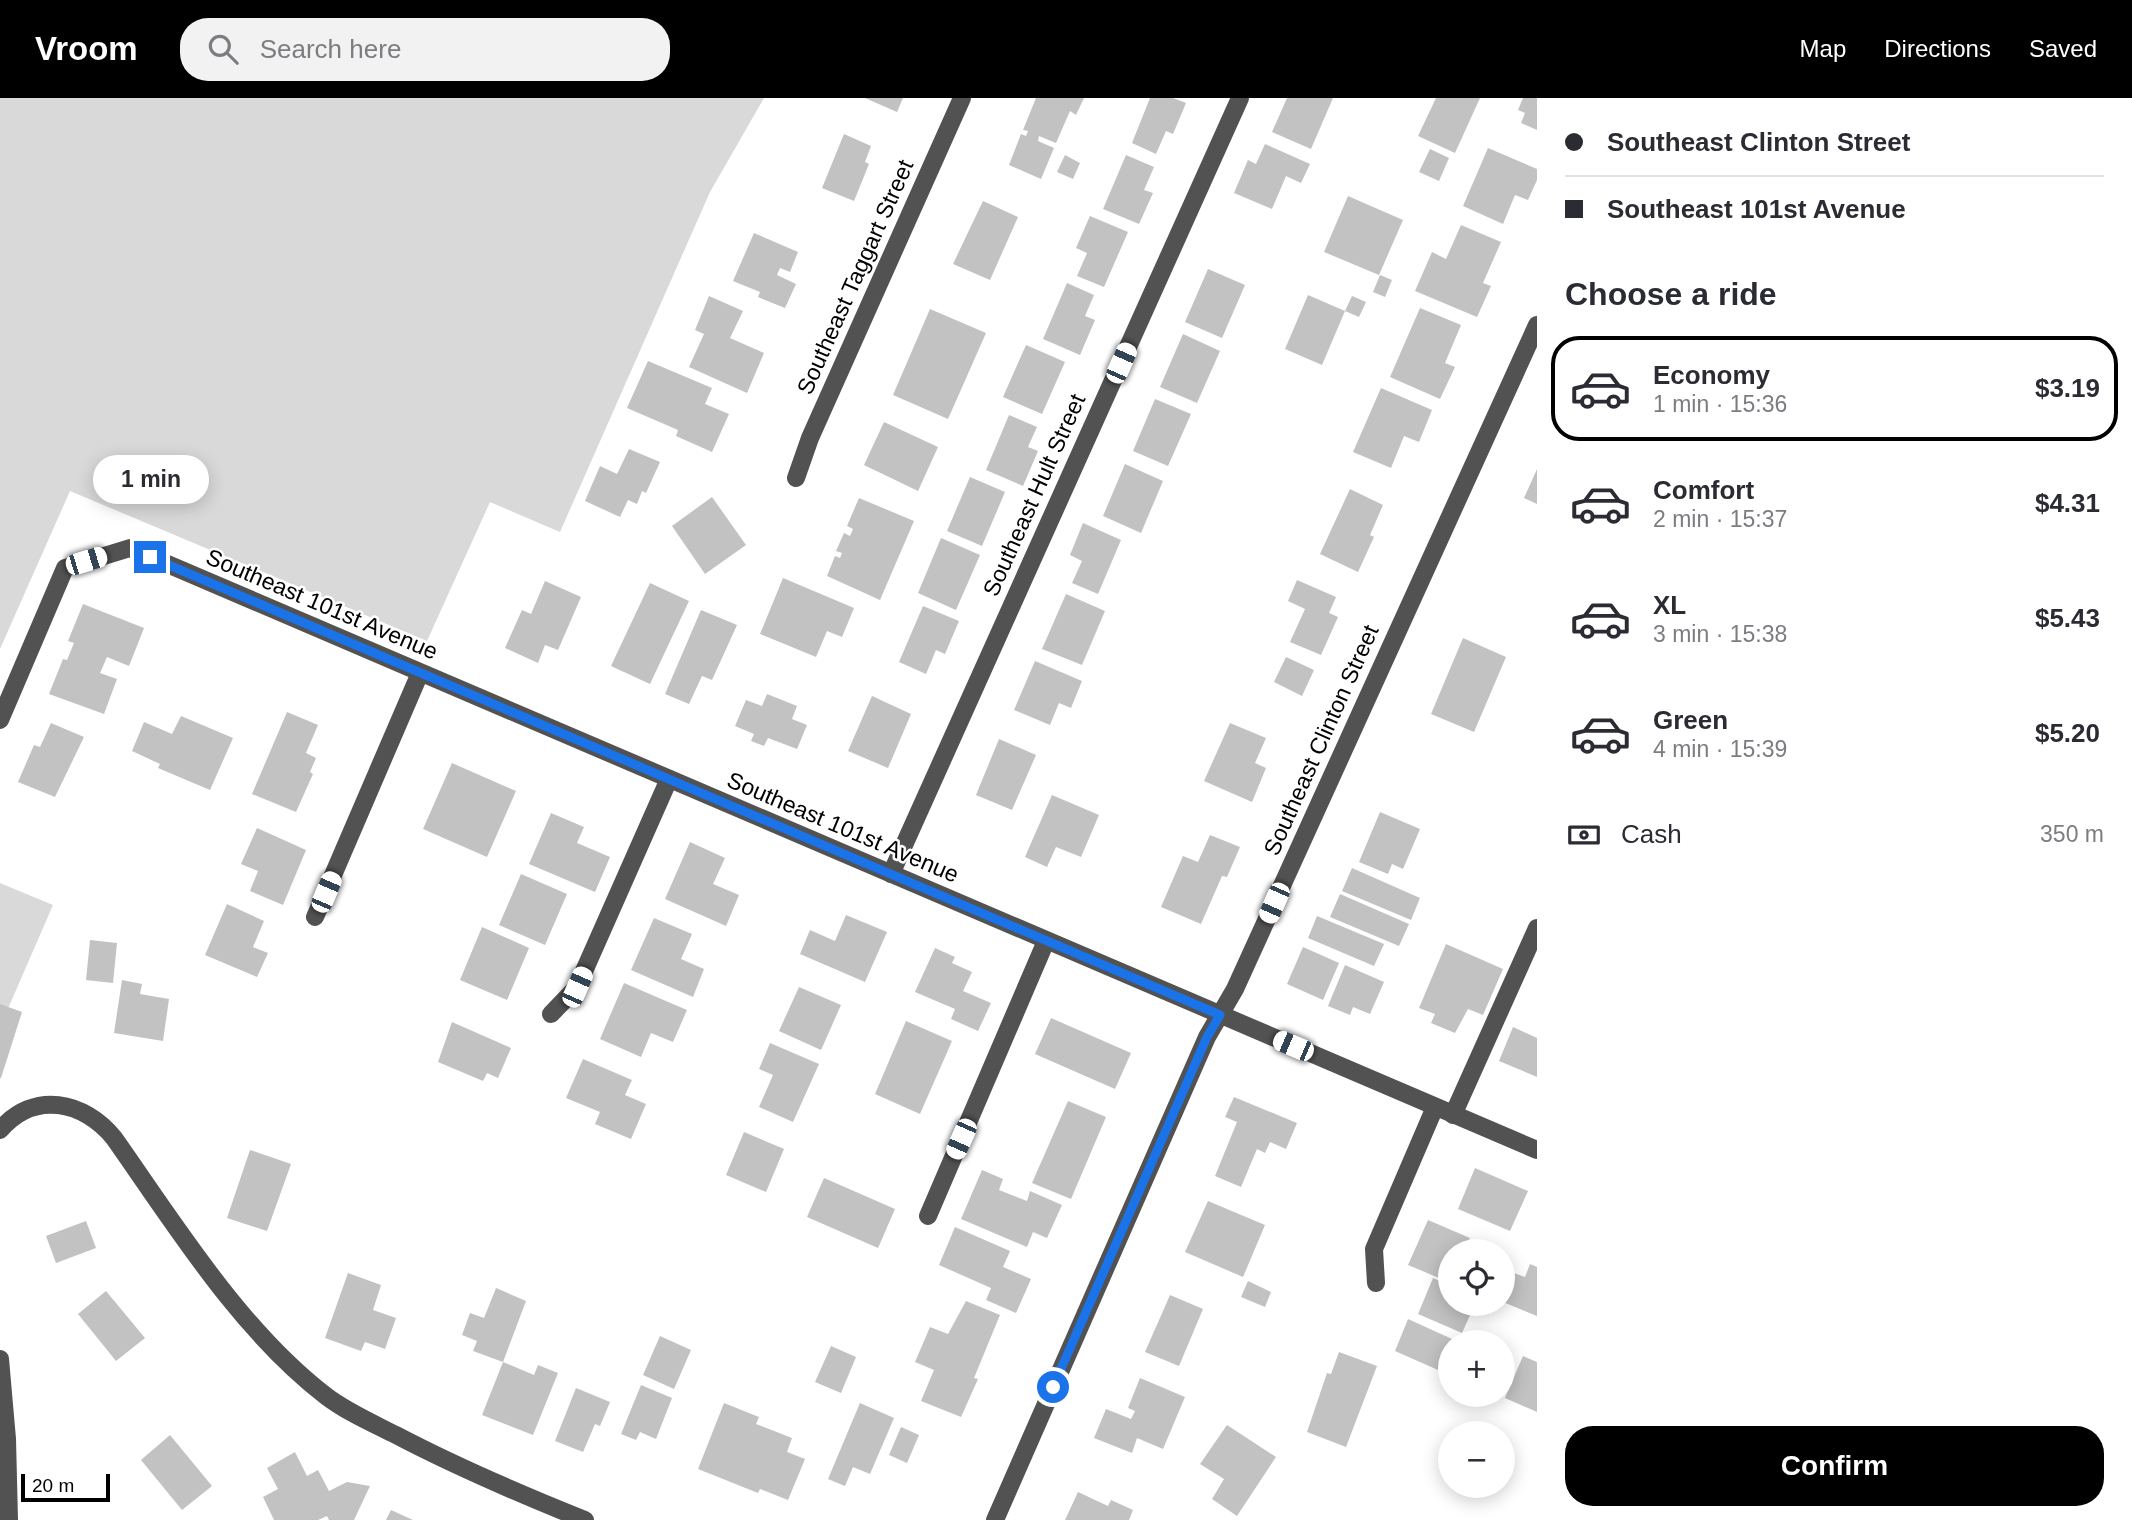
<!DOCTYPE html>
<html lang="en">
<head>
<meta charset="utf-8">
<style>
  :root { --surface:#fff; --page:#f2f2f3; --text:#2b2b33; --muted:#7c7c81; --line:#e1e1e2; --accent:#000 }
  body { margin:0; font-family:Helvetica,sans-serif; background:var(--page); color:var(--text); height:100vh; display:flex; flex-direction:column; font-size:26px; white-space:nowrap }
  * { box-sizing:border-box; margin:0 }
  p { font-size:23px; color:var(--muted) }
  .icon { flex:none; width:38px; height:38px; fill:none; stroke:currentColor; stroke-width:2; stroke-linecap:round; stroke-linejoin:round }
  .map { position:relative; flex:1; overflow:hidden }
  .side { display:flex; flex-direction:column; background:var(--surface); width:595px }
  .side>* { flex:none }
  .top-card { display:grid; align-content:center; height:154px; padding:0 28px; background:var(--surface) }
  .buttons { position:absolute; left:1438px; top:1141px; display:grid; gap:14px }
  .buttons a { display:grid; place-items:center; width:77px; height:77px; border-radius:50%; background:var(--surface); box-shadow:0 4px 18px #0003; font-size:35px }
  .scale { position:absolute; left:21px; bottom:18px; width:89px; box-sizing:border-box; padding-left:7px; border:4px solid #000; border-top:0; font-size:19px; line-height:24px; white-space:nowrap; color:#000; -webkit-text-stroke:5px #fff; paint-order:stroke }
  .end { position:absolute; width:32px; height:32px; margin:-16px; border:9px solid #1a73e8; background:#fff; box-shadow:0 0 0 4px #fff }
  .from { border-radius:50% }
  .bubble { position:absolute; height:49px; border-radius:24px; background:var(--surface); box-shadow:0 4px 18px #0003; font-size:23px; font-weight:700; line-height:49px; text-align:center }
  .car { position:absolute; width:21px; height:42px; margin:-21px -10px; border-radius:9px; box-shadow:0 0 5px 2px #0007; background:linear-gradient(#fff 24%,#345 0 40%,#fff 0 76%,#345 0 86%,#fff 0) }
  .top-card b { display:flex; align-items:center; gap:24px; height:66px; font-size:26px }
  .top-card b+b { border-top:2px solid var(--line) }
  .top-card i { width:18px; height:18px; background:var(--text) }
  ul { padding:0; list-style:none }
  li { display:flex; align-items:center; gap:21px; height:105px; margin:0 14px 10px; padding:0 14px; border:4px solid transparent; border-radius:28px }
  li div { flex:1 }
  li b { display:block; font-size:26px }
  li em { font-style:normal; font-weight:700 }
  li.active { border-color:var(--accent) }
  li>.icon { width:63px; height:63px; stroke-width:1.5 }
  h2 { padding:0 28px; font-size:32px; line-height:84px }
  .pay { display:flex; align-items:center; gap:18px; height:77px; padding:0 28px; font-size:26px }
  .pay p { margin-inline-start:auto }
  .cta { display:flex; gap:14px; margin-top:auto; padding:14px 28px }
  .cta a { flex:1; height:80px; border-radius:28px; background:var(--accent); color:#fff; font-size:28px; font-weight:700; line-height:80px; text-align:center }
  header { display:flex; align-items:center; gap:42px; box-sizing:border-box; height:98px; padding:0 35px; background:var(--accent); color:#fff }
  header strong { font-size:33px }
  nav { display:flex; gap:38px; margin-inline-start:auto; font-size:24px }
  .search { width:490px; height:63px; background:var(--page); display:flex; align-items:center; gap:18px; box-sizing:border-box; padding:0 24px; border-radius:28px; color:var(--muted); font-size:26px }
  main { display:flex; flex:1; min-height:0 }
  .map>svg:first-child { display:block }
</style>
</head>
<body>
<header>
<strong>Vroom</strong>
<div class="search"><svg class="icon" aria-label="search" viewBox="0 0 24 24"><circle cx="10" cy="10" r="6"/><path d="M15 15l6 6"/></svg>Search here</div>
<nav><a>Map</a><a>Directions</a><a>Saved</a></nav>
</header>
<main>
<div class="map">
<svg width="1537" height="1422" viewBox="0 0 1537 1422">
  <rect width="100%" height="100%" fill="#fff"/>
  <g fill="#d9d9d9">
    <polygon points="0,0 764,0 710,94 560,434 490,404 427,543 70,393 0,551"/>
    <polygon points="0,785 53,807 0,929"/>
  </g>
  <g fill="#c2c2c2">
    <polygon points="865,0 903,0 897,14"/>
    <polygon points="1036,0 1084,0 1076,17 1070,13 1056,45 1039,38 1038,43 1054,50 1041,81 1009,67 1021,36 1026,38 1028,33 1023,32"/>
    <polygon points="1150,0 1173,0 1186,5 1173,36 1166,33 1156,56 1132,45"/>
    <polygon points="1287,0 1333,0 1311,51 1272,34"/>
    <polygon points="1436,0 1480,0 1455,55 1418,38"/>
    <polygon points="1523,0 1537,0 1537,32 1521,25 1525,15 1518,12"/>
    <polygon points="844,36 871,48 865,64 869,66 854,103 822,90"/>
    <polygon points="1265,46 1310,66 1301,85 1286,78 1272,111 1234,95 1248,62 1256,66"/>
    <polygon points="1488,50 1537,71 1537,82 1528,102 1515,97 1503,126 1463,108"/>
    <polygon points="1430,51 1449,60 1439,83 1419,74"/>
    <polygon points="1065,57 1080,65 1073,81 1057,74"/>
    <polygon points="1126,57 1154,69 1144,92 1153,95 1139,126 1103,111"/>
    <polygon points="1348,98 1403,122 1379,177 1324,154"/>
    <polygon points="983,103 1018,119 990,182 953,166"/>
    <polygon points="1090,118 1128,134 1104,189 1077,178 1087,155 1076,150"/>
    <polygon points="1461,127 1501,144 1483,185 1491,188 1477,219 1415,193 1432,154 1446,161"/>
    <polygon points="754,135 798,154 790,174 780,170 777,177 796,186 785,210 758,199 760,194 733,183"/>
    <polygon points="1208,171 1245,187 1222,240 1185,224"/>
    <polygon points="1380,177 1392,182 1385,199 1373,194"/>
    <polygon points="1067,185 1094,197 1085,218 1095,222 1080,257 1043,241"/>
    <polygon points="1308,197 1345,213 1322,267 1285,251"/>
    <polygon points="709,198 743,213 730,240 764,255 747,295 689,269 704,236 695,232"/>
    <polygon points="1352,198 1366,204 1359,219 1345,213"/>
    <polygon points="1420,210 1461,227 1445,265 1455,269 1440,301 1390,279"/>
    <polygon points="930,211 986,235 948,321 893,297"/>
    <polygon points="1183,236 1220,253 1197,305 1160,289"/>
    <polygon points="1026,247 1065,264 1042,316 1003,299"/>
    <polygon points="648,263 712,290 705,306 729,316 712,354 676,338 678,332 627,310"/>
    <polygon points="1381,290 1432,312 1419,344 1404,338 1391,370 1353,354"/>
    <polygon points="1155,301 1191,316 1168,368 1133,353"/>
    <polygon points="1009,317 1037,329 1028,349 1038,353 1023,388 986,372"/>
    <polygon points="884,324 938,349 918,393 864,367"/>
    <polygon points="629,351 660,364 646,395 642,393 637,406 628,402 620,419 585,403 600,368 617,376"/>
    <polygon points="1125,366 1163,383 1141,435 1103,418"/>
    <polygon points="1537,371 1537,406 1524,400"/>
    <polygon points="970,379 1005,394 982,448 947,433"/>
    <polygon points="1350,391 1383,407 1370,437 1374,439 1358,474 1320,456"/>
    <polygon points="712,399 746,447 705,476 672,428"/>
    <polygon points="859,400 914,423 880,502 827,478 835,458 840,460 842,455 836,453 844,435 850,438 853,431 847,428"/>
    <polygon points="1083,425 1121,442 1098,496 1072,485 1082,463 1070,457"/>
    <polygon points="941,440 980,457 956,512 918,495"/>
    <polygon points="783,480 854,510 842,539 827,533 816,559 760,536"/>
    <polygon points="1297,482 1336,499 1329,515 1338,519 1321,557 1290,544 1305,511 1288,503"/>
    <polygon points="545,483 581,499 558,552 545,547 538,565 505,550 522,512 531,516"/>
    <polygon points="650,485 689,503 650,586 611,568"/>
    <polygon points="1066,496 1105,513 1082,567 1042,551"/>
    <polygon points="83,506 144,530 129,568 107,559 100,575 117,581 104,616 49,596 63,561 67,562 74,545 68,543"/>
    <polygon points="923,508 959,523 945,556 936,552 926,576 899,564"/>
    <polygon points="701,512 737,527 712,582 702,578 689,606 665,596"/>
    <polygon points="1463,540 1506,559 1474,634 1431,616"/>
    <polygon points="1286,559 1314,572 1302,598 1274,584"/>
    <polygon points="1035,563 1082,583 1071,610 1059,605 1050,627 1014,612"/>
    <polygon points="767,596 797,608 792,621 807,627 797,651 768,640 764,648 751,643 754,636 735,628 746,602 762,608"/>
    <polygon points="872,598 911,616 888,670 848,653"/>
    <polygon points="287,614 318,627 306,655 316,660 310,674 313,676 296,714 252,696"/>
    <polygon points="181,618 233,640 210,692 158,670 160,666 132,653 144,624 172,636"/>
    <polygon points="51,625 84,639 55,699 18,684 34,647 40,649"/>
    <polygon points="1230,625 1266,640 1255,665 1266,670 1252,704 1204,683"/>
    <polygon points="999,641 1036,657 1012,712 976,697"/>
    <polygon points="452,665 516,693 487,759 423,731"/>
    <polygon points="1052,697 1099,717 1081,759 1056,749 1047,769 1025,759"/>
    <polygon points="1380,714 1420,731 1403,771 1392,766 1388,776 1359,764"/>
    <polygon points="551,715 584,729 577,745 610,759 595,794 529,766"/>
    <polygon points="257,730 306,752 283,807 250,793 258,773 241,766"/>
    <polygon points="1210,737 1240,749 1227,779 1222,778 1201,826 1161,809 1183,758 1198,764"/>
    <polygon points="690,744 725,760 713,786 739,797 726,828 665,801"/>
    <polygon points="1352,770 1420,800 1411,822 1342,793"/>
    <polygon points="521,776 567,796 545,847 499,827"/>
    <polygon points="1340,796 1409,826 1399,848 1330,819"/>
    <polygon points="227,806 264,823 253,849 268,855 257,879 205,857"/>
    <polygon points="846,817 887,834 865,884 800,856 810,832 835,843"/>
    <polygon points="1317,818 1384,846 1374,868 1308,840"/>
    <polygon points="654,820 692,836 681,861 704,871 693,899 631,872"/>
    <polygon points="482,829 529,850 507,902 460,882"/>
    <polygon points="90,842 117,845 113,885 86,882"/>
    <polygon points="1446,846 1503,871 1483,917 1468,911 1455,935 1431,925 1435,916 1419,910"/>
    <polygon points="1303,849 1339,865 1323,902 1287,886"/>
    <polygon points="935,850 955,859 952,865 972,874 963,893 991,905 978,933 951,921 955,911 915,894"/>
    <polygon points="1345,867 1384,884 1370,916 1353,909 1350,917 1328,908"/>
    <polygon points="122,882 142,886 140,896 169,901 163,943 114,935"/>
    <polygon points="624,885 687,912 673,944 651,935 641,959 600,941"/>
    <polygon points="799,889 841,907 821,952 779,933"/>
    <polygon points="0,906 22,914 1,980 0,980"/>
    <polygon points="1051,920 1131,955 1115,991 1035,956"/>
    <polygon points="906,923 952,943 920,1016 875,996"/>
    <polygon points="452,924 511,950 498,980 487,975 483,983 438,964"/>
    <polygon points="1513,929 1537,940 1537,979 1499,963"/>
    <polygon points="770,945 819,966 793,1024 759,1009 773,977 759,971"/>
    <polygon points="583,961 632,982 625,997 646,1006 631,1041 595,1026 600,1014 566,1000"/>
    <polygon points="1234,999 1297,1025 1286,1051 1270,1044 1265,1055 1257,1051 1241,1089 1215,1078 1237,1024 1225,1019"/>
    <polygon points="1068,1003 1106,1019 1071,1101 1032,1085"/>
    <polygon points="744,1034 784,1051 766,1094 726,1077"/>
    <polygon points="250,1052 291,1066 267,1133 227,1120"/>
    <polygon points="1475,1070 1528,1093 1510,1133 1458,1111"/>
    <polygon points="982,1072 1003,1081 999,1092 1027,1103 1030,1093 1062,1107 1047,1140 1033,1134 1027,1149 961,1121"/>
    <polygon points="824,1080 895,1111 878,1150 807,1119"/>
    <polygon points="1208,1103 1265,1127 1243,1179 1185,1154"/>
    <polygon points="1428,1122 1470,1140 1464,1153 1451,1153 1451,1185 1408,1167"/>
    <polygon points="86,1123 96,1150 56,1165 46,1138"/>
    <polygon points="955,1129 1010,1153 1003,1169 1031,1181 1016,1215 986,1202 991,1190 939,1167"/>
    <polygon points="1530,1166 1537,1169 1537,1218 1503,1204 1503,1194 1511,1174 1525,1179"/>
    <polygon points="348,1175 381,1187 373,1212 396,1220 385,1251 365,1244 361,1253 325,1240"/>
    <polygon points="1433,1180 1451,1188 1451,1206 1475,1206 1462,1235 1418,1216"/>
    <polygon points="1248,1183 1271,1194 1265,1209 1241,1199"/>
    <polygon points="496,1190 526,1203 503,1264 473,1253 477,1243 462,1237 470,1215 484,1220"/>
    <polygon points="106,1193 145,1240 116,1263 78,1216"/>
    <polygon points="1170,1197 1203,1211 1179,1268 1145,1254"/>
    <polygon points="966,1203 1000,1217 974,1280 978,1281 961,1319 921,1303 934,1272 915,1264 930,1229 948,1236"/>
    <polygon points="1408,1221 1452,1241 1438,1272 1395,1253"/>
    <polygon points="660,1238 691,1252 674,1291 643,1277"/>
    <polygon points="831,1248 856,1259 841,1295 815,1284"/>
    <polygon points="1339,1254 1377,1268 1346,1349 1307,1334 1327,1275 1331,1276"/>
    <polygon points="1523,1258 1537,1264 1537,1314 1505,1300"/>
    <polygon points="503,1264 534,1277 538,1267 558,1275 533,1337 482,1317"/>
    <polygon points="1140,1280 1185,1299 1163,1351 1137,1340 1132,1355 1094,1340 1106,1311 1131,1321 1135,1313 1128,1310"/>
    <polygon points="641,1287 672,1300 656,1341 640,1334 636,1342 621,1336"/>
    <polygon points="576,1290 610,1304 600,1328 595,1326 583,1354 555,1343"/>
    <polygon points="724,1305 759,1319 756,1326 792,1340 787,1354 805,1361 788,1402 760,1391 758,1395 698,1371"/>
    <polygon points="860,1305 894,1320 870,1376 853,1369 845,1388 828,1381"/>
    <polygon points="1227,1327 1276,1359 1237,1418 1212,1401 1224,1381 1200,1366"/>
    <polygon points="901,1329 919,1337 907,1365 889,1357"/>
    <polygon points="170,1337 212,1388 182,1412 141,1362"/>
    <polygon points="295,1354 307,1378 318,1372 329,1393 347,1384 370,1388 354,1422 329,1422 327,1418 318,1422 274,1422 263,1399 278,1391 267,1370"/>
    <polygon points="1078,1394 1108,1408 1111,1402 1133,1412 1129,1422 1065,1422"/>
    <polygon points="391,1412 413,1422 386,1422"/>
  </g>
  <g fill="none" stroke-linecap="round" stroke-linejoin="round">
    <g stroke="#525252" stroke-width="18">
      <polyline points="796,380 810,340 962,0"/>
      <polyline points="0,622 65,470 130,450 1537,1052"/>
      <polyline points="891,776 1240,0"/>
      <polyline points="315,819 420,575"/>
      <polyline points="551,916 577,889 669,681"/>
      <polyline points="1453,1017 1537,830"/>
      <path d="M0,1032c34,-40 84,-29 114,8 62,88 126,192 212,258 21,16 46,27 70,39 61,32 124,59 189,85"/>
      <polyline points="928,1118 1046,843"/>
      <polyline points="1376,1185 1374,1151 1435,1009"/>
      <polyline points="0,1261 7,1341 9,1422"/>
      <polyline points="995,1422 1207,939 1235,891 1537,227"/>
    </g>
  </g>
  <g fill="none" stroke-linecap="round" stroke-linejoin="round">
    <polyline stroke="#1a73e8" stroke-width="9" points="150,459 1220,917 1207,939 1053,1289"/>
  </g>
  <g text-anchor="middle" stroke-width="5" stroke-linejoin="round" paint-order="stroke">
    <g font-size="23" fill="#000" stroke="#fff">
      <text transform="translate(855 179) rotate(-66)" y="8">Southeast Taggart Street</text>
      <text transform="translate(1034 397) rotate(-66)" y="8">Southeast Hult Street</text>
      <text transform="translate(322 506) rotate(23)" y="8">Southeast 101st Avenue</text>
      <text transform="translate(1321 642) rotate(-66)" y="8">Southeast Clinton Street</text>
      <text transform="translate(843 729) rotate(23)" y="8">Southeast 101st Avenue</text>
    </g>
  </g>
</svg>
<div class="buttons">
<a><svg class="icon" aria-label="locate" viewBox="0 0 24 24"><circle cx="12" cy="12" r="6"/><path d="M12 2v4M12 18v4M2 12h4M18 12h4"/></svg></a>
<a>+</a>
<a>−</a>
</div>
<div class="scale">20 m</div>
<i class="end from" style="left:1053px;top:1289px"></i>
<i class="end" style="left:150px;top:459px"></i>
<div class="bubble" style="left:93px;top:357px;width:116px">1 min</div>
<i class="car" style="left:1121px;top:265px;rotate:24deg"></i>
<i class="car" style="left:86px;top:463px;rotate:73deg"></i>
<i class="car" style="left:326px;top:794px;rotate:23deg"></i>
<i class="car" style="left:1274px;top:805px;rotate:204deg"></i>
<i class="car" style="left:577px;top:889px;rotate:24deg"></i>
<i class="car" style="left:1293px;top:948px;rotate:293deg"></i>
<i class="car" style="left:961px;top:1041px;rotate:204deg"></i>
</div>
<section class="side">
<div class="top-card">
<b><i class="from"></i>Southeast Clinton Street</b>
<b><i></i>Southeast 101st Avenue</b>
</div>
<h2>Choose a ride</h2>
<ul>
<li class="active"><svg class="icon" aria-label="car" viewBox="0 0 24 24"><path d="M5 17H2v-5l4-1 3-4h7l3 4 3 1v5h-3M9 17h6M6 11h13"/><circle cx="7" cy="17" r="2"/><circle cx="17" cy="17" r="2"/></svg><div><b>Economy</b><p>1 min · 15:36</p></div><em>$3.19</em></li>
<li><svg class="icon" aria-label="car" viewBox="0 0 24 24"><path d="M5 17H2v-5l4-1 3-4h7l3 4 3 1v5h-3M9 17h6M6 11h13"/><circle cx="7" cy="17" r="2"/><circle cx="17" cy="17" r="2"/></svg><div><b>Comfort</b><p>2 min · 15:37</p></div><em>$4.31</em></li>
<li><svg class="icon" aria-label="car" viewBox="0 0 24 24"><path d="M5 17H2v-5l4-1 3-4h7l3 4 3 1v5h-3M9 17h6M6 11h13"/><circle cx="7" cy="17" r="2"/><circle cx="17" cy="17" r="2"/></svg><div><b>XL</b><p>3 min · 15:38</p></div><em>$5.43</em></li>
<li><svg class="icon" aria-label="car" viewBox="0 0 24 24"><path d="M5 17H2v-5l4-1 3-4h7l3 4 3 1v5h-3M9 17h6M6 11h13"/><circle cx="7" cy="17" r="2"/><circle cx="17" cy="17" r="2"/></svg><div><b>Green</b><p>4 min · 15:39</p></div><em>$5.20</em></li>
</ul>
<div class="pay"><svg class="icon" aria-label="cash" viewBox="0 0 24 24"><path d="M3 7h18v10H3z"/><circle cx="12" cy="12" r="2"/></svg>Cash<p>350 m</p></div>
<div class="cta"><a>Confirm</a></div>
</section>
</main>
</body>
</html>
